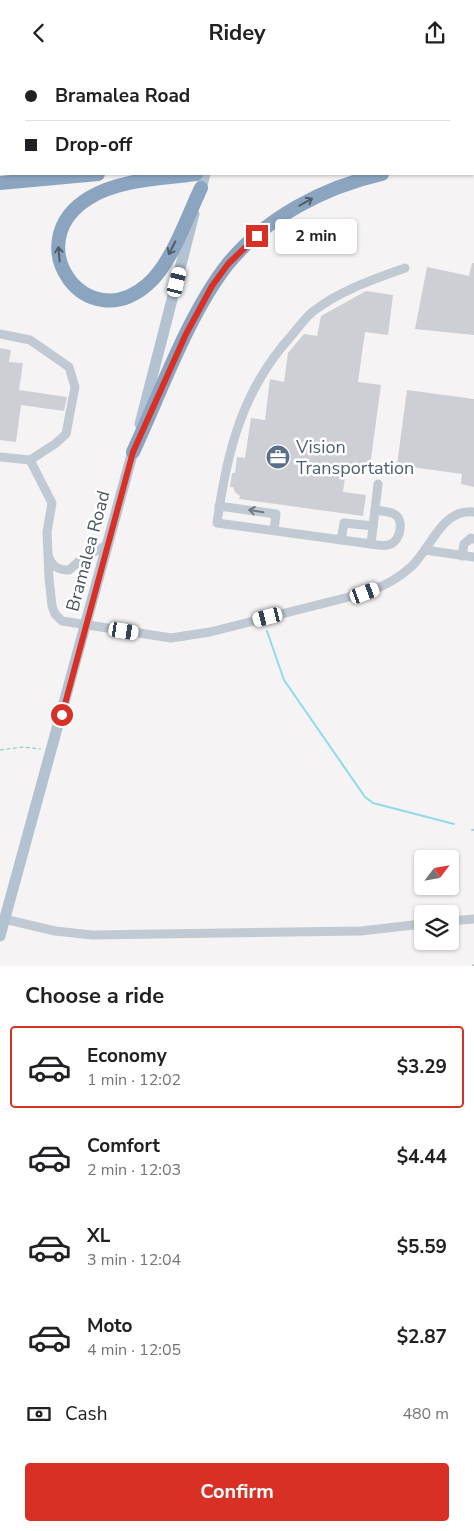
<!DOCTYPE html>
<html lang="en">
<head>
<meta charset="utf-8">
<style>
  :root { --surface:#fff; --page:#f2f2f2; --text:#202124; --muted:#757577; --line:#e0e0e0; --accent:#d93025 }
  body { margin:0; font-family:"Nunito Sans",sans-serif; background:var(--page); color:var(--text); height:100vh; display:flex; flex-direction:column; font-size:19px; white-space:nowrap }
  * { box-sizing:border-box; margin:0 }
  p { font-size:16px; color:var(--muted) }
  .icon { flex:none; width:28px; height:28px; fill:none; stroke:currentColor; stroke-width:2; stroke-linecap:round; stroke-linejoin:round }
  .map { position:relative; height:901px; overflow:hidden }
  .side { display:flex; flex-direction:column; background:var(--surface); flex:1 }
  .side>* { flex:none }
  .banner { position:absolute; left:0px; top:0px; width:475px; height:110px; box-shadow:0 1px 4px #0004; display:grid; align-content:center; height:110px; padding:0 25px; background:var(--surface) }
  .needle { width:32px; rotate:59deg }
  .buttons { position:absolute; left:414px; top:785px; display:grid; gap:10px }
  .buttons a { display:grid; place-items:center; width:45px; height:45px; border-radius:5px; background:var(--surface); box-shadow:0 1px 4px #0004; font-size:25px }
  .end { position:absolute; width:22px; height:22px; margin:-11px; border:6px solid #d93025; background:#fff; box-shadow:0 0 0 2px #fff }
  .from { border-radius:50% }
  .bubble { position:absolute; height:35px; border-radius:5px; background:var(--surface); box-shadow:0 1px 4px #0004; font-size:16px; font-weight:700; line-height:35px; text-align:center }
  .car { position:absolute; width:15px; height:30px; margin:-15px -8px; border-radius:6px; box-shadow:0 0 4px 1px #0007; background:linear-gradient(#fff 24%,#345 0 40%,#fff 0 76%,#345 0 86%,#fff 0) }
  .banner b { display:flex; align-items:center; gap:18px; height:48px; font-size:19px }
  .banner b+b { border-top:1px solid var(--line) }
  .banner i { width:12px; height:12px; background:var(--text) }
  ul { padding:0; list-style:none }
  li { display:flex; align-items:center; gap:15px; height:82px; margin:0 10px 8px; padding:0 15px; border:2px solid transparent; border-radius:5px }
  li div { flex:1 }
  li b { display:block; font-size:19px }
  li em { font-style:normal; font-weight:700 }
  li.selected { border-color:var(--accent) }
  li>.icon { width:45px; height:45px; stroke-width:1.5 }
  h2 { padding:0 25px; font-size:22px; line-height:60px }
  .pay { display:flex; align-items:center; gap:12px; height:55px; padding:0 25px; font-size:19px }
  .pay p { margin-inline-start:auto }
  .primary-button { display:flex; gap:10px; margin-top:auto; padding:10px 25px }
  .primary-button a { flex:1; height:58px; border-radius:5px; background:var(--accent); color:#fff; font-size:20px; font-weight:700; line-height:58px; text-align:center }
  header { display:flex; justify-content:space-between; align-items:center; height:65px; padding:0 25px; background:var(--surface); font-size:22px; font-weight:700 }
  .map>svg:first-child { display:block }
</style>
</head>
<body>
<header><svg class="icon" aria-label="back" viewBox="0 0 24 24"><path d="M15 5l-7 7 7 7"/></svg>Ridey<svg class="icon" aria-label="share" viewBox="0 0 24 24"><path d="M12 15V3M7 8l5-5 5 5M5 13v7h14v-7"/></svg></header>
<div class="map">
<svg width="474" height="901" viewBox="0 0 474 901">
  <rect width="100%" height="100%" fill="#f5f3f3"/>
  <g fill="none" stroke-linecap="round" stroke-linejoin="round">
    <g stroke="#90daee" stroke-width="2">
      <polyline points="267,566 284,615 365,732 373,738 454,759"/>
      <polyline points="472,765 474,765"/>
    </g>
  </g>
  <g fill="#cdcfd5">
    <polygon points="472,198 474,198 474,270 415,264 427,202 469,211"/>
    <polygon points="366,226 393,230 388,270 365,267 358,317 381,320 370,401 347,398 343,427 366,430 363,451 239,434 240,431 235,427 233,422 230,422 232,408 235,408 237,392 245,393 251,353 265,355 270,314 284,317 288,288 304,269 317,271 321,251"/>
    <polygon points="0,283 11,285 9,297 23,298 19,325 67,332 64,346 21,340 16,377 0,375"/>
    <polygon points="407,325 474,334 474,422 461,419 462,409 397,400"/>
  </g>
  <g fill="none" stroke-linecap="round" stroke-linejoin="round">
    <polyline stroke="#7ad0a6" stroke-width="1" stroke-dasharray="4 2.5" stroke-linecap="butt" points="0,685 23,682 41,684"/>
    <g stroke="#c1cad2" stroke-width="9">
      <polyline points="0,269 30,275 69,302 75,322 66,369 55,379 30,395 0,392"/>
      <path d="M30,395l22,43 -5,29 2,46 3,28 3,8 7,7 109,17 39,-6 155,-39c18,-6 33,-14 47,-27 19,-18 30,-58 62,-54"/>
      <path d="M378,419l-7,60 -154,-21c10,-72 25,-133 75,-188 7,-8 14,-19 23,-25 26,-20 60,-31 90,-42"/>
      <polyline points="219,441 276,449 274,465"/>
      <polyline points="341,475 344,458 373,461"/>
      <path d="M371,479c6,1 14,3 20,0 9,-4 14,-24 3,-30 -5,-3 -13,-3 -19,-4"/>
      <polyline points="425,485 474,492"/>
      <polyline points="462,491 464,479 471,473 474,474"/>
      <path d="M49,492c3,10 10,13 20,13l14,-12 24,-13"/>
      <polyline points="4,854 55,866 92,870 361,866 422,859"/>
      <polyline points="450,856 474,854"/>
    </g>
    <g stroke="#b3c2d1" stroke-width="11">
      <polyline points="233,1 233,0"/>
      <polyline points="199,131 205,109"/>
      <polyline points="140,359 194,149"/>
      <polyline points="0,871 135,379"/>
    </g>
    <g stroke="#8ba5c1" stroke-width="14">
      <polyline points="0,80 1,80"/>
      <path d="M196,109c-35,5 -76,5 -107,24 -72,44 -3,141 59,86 24,-21 39,-67 53,-96"/>
      <polyline points="0,118 98,109"/>
      <path d="M133,387c27,-58 55,-137 94,-187 38,-47 97,-78 155,-91"/>
    </g>
    <polyline stroke="#b5b8bd" stroke-width="2" points="473,901 474,900"/>
  </g>
  <defs><path id="oneway-shaft" d="M-6 0H5M1.5-3L5.5 0L1.5 3" fill="none" stroke-width="1.6" stroke-linecap="round" stroke-linejoin="round" transform="scale(1.25)"/></defs>
  <g stroke="#505e6b">
    <use href="#oneway-shaft" transform="translate(306 137) rotate(-29)"/>
    <use href="#oneway-shaft" transform="translate(172 183) rotate(117)"/>
    <use href="#oneway-shaft" transform="translate(59 189) rotate(-95)"/>
  </g>
  <use stroke="#6e7983" href="#oneway-shaft" transform="translate(256 446) rotate(-171)"/>
  <g fill="none" stroke-linecap="round" stroke-linejoin="round">
    <polyline stroke="#d93025" stroke-width="6" points="62,650 133,387 186,269 212,221 228,199 257,171"/>
  </g>
  <defs>
    <symbol id="office-disc" viewBox="-11 -11 22 22"><circle r="9.5" fill="#5c6f8a" stroke="#fff"/><path d="M-6-3h4V-5.5h4V-3h4V5H-6ZM-1-4.5V-3h2v-1.5ZM-6 0V1H6V0Z" fill="#fff"/></symbol>
  </defs>
  <g fill-rule="evenodd">
    <use href="#office-disc" x="264" y="378" width="28" height="28"/>
  </g>
  <g text-anchor="middle" stroke-width="5" stroke-linejoin="round" paint-order="stroke">
    <g font-size="18" fill="#4e5e75" stroke="#fff" text-anchor="start">
      <text x="296" y="388">Vision<tspan x="296" dy="21">Transportation</tspan></text>
    </g>
    <g font-size="18" fill="#4a5661" stroke="#fff">
      <text transform="translate(88 486) rotate(-75)" y="6">Bramalea Road</text>
    </g>
  </g>
</svg>
<div class="buttons">
<a><svg class="needle" viewBox="-14 -14 28 28"><path d="M0-13l5 13h-10z" fill="#e53935"/><path d="M0 13l5-13h-10z" fill="#757577"/></svg></a>
<a><svg class="icon" aria-label="layers" viewBox="0 0 24 24"><path d="M12 4l9 5-9 5-9-5zM3 14l9 5 9-5"/></svg></a>
</div>
<i class="end from" style="left:62px;top:650px"></i>
<i class="end" style="left:257px;top:171px"></i>
<div class="bubble" style="left:275px;top:154px;width:82px">2 min</div>
<i class="car" style="left:177px;top:217px;rotate:14deg"></i>
<i class="car" style="left:365px;top:528px;rotate:70deg"></i>
<i class="car" style="left:268px;top:552px;rotate:256deg"></i>
<i class="car" style="left:124px;top:566px;rotate:99deg"></i>
<div class="banner">
<b><i class="from"></i>Bramalea Road</b>
<b><i></i>Drop-off</b>
</div>
</div>
<section class="side">
<h2>Choose a ride</h2>
<ul>
<li class="selected"><svg class="icon" aria-label="car" viewBox="0 0 24 24"><path d="M5 17H2v-5l4-1 3-4h7l3 4 3 1v5h-3M9 17h6M6 11h13"/><circle cx="7" cy="17" r="2"/><circle cx="17" cy="17" r="2"/></svg><div><b>Economy</b><p>1 min · 12:02</p></div><em>$3.29</em></li>
<li><svg class="icon" aria-label="car" viewBox="0 0 24 24"><path d="M5 17H2v-5l4-1 3-4h7l3 4 3 1v5h-3M9 17h6M6 11h13"/><circle cx="7" cy="17" r="2"/><circle cx="17" cy="17" r="2"/></svg><div><b>Comfort</b><p>2 min · 12:03</p></div><em>$4.44</em></li>
<li><svg class="icon" aria-label="car" viewBox="0 0 24 24"><path d="M5 17H2v-5l4-1 3-4h7l3 4 3 1v5h-3M9 17h6M6 11h13"/><circle cx="7" cy="17" r="2"/><circle cx="17" cy="17" r="2"/></svg><div><b>XL</b><p>3 min · 12:04</p></div><em>$5.59</em></li>
<li><svg class="icon" aria-label="car" viewBox="0 0 24 24"><path d="M5 17H2v-5l4-1 3-4h7l3 4 3 1v5h-3M9 17h6M6 11h13"/><circle cx="7" cy="17" r="2"/><circle cx="17" cy="17" r="2"/></svg><div><b>Moto</b><p>4 min · 12:05</p></div><em>$2.87</em></li>
</ul>
<div class="pay"><svg class="icon" aria-label="cash" viewBox="0 0 24 24"><path d="M3 7h18v10H3z"/><circle cx="12" cy="12" r="2"/></svg>Cash<p>480 m</p></div>
<div class="primary-button"><a>Confirm</a></div>
</section>
</body>
</html>
